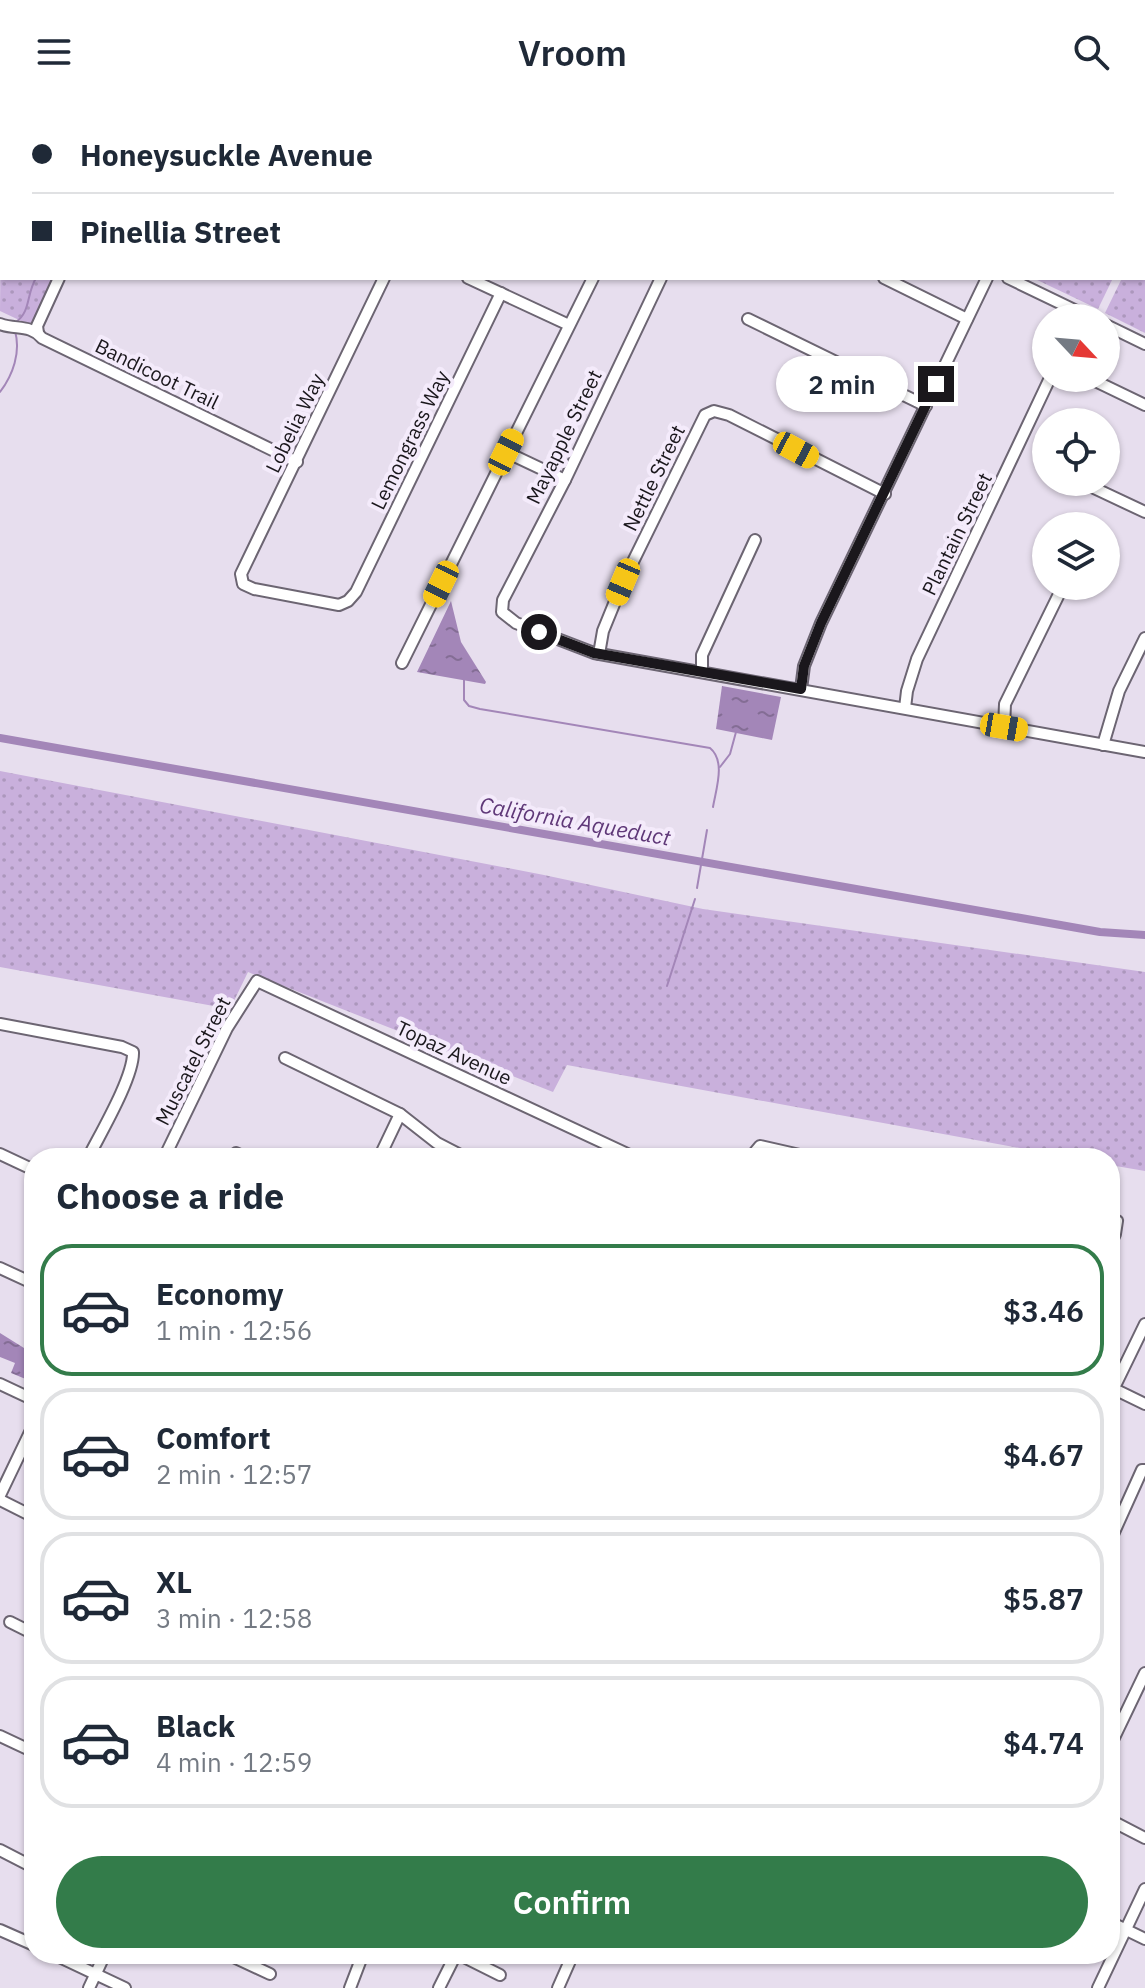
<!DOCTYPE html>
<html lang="en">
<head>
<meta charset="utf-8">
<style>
  :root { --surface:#fff; --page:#f6f6f7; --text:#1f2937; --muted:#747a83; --line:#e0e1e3; --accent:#337c4a }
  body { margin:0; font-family:"IBM Plex Sans",sans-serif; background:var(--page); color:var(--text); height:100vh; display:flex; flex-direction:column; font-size:30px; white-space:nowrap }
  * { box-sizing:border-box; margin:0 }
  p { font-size:26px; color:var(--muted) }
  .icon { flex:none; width:44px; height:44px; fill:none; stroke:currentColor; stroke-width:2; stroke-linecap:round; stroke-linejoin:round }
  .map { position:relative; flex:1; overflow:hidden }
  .side { position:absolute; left:24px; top:1044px; width:1096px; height:816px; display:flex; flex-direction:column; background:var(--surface); border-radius:32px; box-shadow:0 2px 6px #0004 }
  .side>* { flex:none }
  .guide { position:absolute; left:0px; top:0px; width:1146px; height:176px; box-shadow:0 2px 6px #0004; display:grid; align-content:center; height:176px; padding:0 32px; background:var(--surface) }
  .needle { width:52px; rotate:116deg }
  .controls { position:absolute; left:1032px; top:200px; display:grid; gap:16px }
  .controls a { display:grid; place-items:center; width:88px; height:88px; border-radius:50%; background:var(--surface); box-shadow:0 2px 6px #0004; font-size:40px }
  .end { position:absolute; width:36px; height:36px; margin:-18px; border:10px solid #1a171c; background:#fff; box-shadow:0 0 0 4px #fff }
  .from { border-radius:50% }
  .bubble { position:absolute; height:56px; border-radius:28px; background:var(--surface); box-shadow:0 2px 6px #0004; font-size:26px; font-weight:600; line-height:56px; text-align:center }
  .car { position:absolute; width:24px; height:48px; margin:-24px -12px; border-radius:10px; box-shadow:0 0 6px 2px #0007; background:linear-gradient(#f5c518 24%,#345 0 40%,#f5c518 0 76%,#345 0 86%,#f5c518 0) }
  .guide b { display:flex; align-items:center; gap:28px; height:76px; font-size:30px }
  .guide b+b { border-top:2px solid var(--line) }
  .guide i { width:20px; height:20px; background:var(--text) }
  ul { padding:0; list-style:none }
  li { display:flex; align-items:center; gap:24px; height:132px; margin:0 16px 12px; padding:0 16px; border:4px solid var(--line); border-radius:32px }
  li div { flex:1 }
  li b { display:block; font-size:30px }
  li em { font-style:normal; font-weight:600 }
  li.selected { border-color:var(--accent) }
  li>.icon { width:72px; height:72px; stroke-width:1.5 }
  h2 { padding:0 32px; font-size:36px; line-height:96px }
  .action { display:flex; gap:16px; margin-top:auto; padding:16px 32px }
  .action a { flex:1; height:92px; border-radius:48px; background:var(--accent); color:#fff; font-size:32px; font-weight:600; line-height:92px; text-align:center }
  header { display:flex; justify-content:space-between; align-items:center; height:104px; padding:0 32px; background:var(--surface); font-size:36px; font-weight:600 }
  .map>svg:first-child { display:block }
</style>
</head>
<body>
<header><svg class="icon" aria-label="menu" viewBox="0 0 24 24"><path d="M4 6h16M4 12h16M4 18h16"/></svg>Vroom<svg class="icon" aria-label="search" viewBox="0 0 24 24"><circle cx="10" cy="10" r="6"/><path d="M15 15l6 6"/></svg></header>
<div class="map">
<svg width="1145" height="1884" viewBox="0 0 1145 1884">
  <defs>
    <pattern id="grass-dots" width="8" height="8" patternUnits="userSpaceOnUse" patternTransform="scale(2)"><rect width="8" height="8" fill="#c9b0dc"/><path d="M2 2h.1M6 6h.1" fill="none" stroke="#ac97bc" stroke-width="1.8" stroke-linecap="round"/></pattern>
    <pattern id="water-ripples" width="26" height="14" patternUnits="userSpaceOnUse" patternTransform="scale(2)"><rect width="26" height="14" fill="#a386b8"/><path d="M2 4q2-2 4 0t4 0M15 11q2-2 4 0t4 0" fill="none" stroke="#846d95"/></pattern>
  </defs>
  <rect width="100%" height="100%" fill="#e7deee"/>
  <g fill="url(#grass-dots)">
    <polygon points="4,0 391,0 3,2"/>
    <polygon points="688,0 1145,0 1145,111 1144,113 1144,2 688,2"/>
    <polygon points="2,4 2,174 55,174 32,222 0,207"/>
    <polygon points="1145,129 1145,229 1105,209 1122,174 1144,174"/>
    <polygon points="1033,174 1113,174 1098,205"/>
    <polygon points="0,667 544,771 703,805 1145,868 1145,1067 1110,1061 1110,1054 1074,1054 567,961 553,988 248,868 230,905 0,863"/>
  </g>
  <g fill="url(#water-ripples)">
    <polygon points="451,497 461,538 486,578 485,580 417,568"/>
    <polygon points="722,582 781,593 772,636 716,625"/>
    <polygon points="0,1229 24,1244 34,1242 34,1275 28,1276 11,1269 15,1259 0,1253"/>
  </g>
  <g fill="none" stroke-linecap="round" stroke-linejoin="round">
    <g stroke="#a386b8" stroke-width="2">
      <polyline points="121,2 123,0"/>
      <path d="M16,218c15,-11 10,-27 20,-44"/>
      <path d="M0,288c13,-17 21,-40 15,-61"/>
      <path d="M464,576v20l5,6 11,3 230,39c16,13 6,41 3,59"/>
      <polyline points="720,663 730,650 736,628"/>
      <polyline points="697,784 707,726"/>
      <polyline points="667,882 695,795"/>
    </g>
    <polyline stroke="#a386b8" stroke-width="8" points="0,634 1100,828 1145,831"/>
    <defs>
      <g id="minor">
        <polyline points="655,0 660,2"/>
        <polyline points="394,2 395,0"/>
        <polyline points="679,2 680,0"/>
        <polyline points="384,174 241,470 243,480 254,485 339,501 348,497 356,488 501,189"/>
        <polyline points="468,174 569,221"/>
        <polyline points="661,174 565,376 503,496 502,508 516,519 594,549 1145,648"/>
        <polyline points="884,174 967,215"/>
        <polyline points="1008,174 1091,214"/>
        <polyline points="748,215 926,302"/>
        <path d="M0,220c16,6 30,0 42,14l255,124"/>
        <polyline points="1106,221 1145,240"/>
        <polyline points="38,229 37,222 59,174"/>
        <polyline points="1089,274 1145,301"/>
        <polyline points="506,348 565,376"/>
        <polyline points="1094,384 1145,408"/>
        <polyline points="599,550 603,527 623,478 705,311 714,307 729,311 885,390"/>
        <polyline points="402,559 593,174"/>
        <polyline points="702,567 702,551 755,436"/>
        <polyline points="801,585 804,562 821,519 987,174"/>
        <polyline points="905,604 907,587 917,555 1050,274"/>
        <polyline points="1004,623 1005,600 1063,482"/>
        <polyline points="1103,641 1119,587 1145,534"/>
        <path d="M0,920l122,23 11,5c1,25 -33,82 -45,106"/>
        <polyline points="285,954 400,1010 437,1039 466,1054"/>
        <polyline points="236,1049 247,1054"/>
        <polyline points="0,1050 34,1066"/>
        <polyline points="164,1054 227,924 257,877 636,1054"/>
        <polyline points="379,1054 400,1010"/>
        <polyline points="750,1054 760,1042 813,1054"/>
        <polyline points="1110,1114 1117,1117 1115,1130 1110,1141"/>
        <polyline points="0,1164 28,1177 34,1164"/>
        <polyline points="0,1280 34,1296"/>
        <polyline points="1110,1283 1145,1300"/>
        <polyline points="1110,1292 1145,1220"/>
        <polyline points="0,1391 34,1320"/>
        <polyline points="0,1396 34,1413"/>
        <polyline points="1110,1437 1142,1366 1145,1366"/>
        <polyline points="10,1518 34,1530"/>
        <polyline points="0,1632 34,1648"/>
        <polyline points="1110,1642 1145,1569"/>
        <polyline points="1110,1716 1145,1734"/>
        <polyline points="0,1746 31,1762 34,1759"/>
        <polyline points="1110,1818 1145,1835"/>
        <polyline points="0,1826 34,1841"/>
        <polyline points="53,1850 125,1884"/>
        <polyline points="227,1850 270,1870"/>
        <polyline points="458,1850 500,1871"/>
        <polyline points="89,1884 105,1850"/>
        <polyline points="350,1884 363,1850"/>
        <polyline points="439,1884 456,1850"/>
        <polyline points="558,1884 573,1850"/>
        <polyline points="1098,1884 1145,1785"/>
      </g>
    </defs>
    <use href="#minor" stroke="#6c6572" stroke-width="14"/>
    <use href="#minor" stroke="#fff" stroke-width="10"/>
  </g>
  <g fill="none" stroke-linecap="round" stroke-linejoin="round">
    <polyline stroke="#1a171c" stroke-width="10" points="539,528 594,549 801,585 804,562 821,519 936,280"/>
  </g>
  <g text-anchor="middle" stroke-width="8" stroke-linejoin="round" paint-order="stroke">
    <g font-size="20" fill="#1a171c" stroke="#f4ebfb">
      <text transform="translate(157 270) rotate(26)" y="7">Bandicoot Trail</text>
      <text transform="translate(295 319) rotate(-64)" y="7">Lobelia Way</text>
      <text transform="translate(564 333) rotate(-64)" y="7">Mayapple Street</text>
      <text transform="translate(410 336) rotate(-64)" y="7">Lemongrass Way</text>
      <text transform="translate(654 374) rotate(-64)" y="7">Nettle Street</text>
      <text transform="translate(957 430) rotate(-64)" y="7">Plantain Street</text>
      <text transform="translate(454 949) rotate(25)" y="7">Topaz Avenue</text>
      <text transform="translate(193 957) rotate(-63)" y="7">Muscatel Street</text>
    </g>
    <g font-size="22" font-style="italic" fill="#5f3878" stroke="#f4ebfb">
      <text transform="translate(575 717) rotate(10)" y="8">California Aqueduct</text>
    </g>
  </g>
</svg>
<div class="controls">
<a><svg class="needle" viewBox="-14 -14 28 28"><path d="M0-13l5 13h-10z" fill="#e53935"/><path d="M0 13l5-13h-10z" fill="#747a83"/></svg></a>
<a><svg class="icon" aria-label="locate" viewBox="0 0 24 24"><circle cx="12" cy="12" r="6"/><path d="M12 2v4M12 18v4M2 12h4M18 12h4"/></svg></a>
<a><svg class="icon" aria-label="layers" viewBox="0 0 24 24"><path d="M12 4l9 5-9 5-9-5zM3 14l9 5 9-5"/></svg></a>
</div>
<i class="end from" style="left:539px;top:528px"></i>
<i class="end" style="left:936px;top:280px"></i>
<div class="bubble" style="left:776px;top:252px;width:132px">2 min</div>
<i class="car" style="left:796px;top:346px;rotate:118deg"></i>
<i class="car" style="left:506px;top:348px;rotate:26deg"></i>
<i class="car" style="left:623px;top:478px;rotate:203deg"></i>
<i class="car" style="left:441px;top:480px;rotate:206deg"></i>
<i class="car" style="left:1004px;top:623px;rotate:100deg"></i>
<div class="guide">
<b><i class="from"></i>Honeysuckle Avenue</b>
<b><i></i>Pinellia Street</b>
</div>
<section class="side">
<h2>Choose a ride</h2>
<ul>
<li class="selected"><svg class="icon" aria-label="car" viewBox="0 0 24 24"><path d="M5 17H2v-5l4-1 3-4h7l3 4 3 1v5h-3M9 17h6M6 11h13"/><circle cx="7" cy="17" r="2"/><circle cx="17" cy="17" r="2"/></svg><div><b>Economy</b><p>1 min · 12:56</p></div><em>$3.46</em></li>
<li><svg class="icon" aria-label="car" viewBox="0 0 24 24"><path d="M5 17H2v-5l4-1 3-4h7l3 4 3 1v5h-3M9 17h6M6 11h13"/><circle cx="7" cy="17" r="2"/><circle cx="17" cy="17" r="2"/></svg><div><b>Comfort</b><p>2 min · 12:57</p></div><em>$4.67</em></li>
<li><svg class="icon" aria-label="car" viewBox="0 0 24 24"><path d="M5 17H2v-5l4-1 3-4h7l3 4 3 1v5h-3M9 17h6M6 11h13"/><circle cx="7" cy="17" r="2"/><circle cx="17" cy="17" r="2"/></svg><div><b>XL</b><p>3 min · 12:58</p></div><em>$5.87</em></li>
<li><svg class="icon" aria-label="car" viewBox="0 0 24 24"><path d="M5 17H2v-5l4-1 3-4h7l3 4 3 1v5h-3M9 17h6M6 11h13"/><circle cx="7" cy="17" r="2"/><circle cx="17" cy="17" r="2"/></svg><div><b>Black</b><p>4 min · 12:59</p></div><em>$4.74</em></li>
</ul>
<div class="action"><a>Confirm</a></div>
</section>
</div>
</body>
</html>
